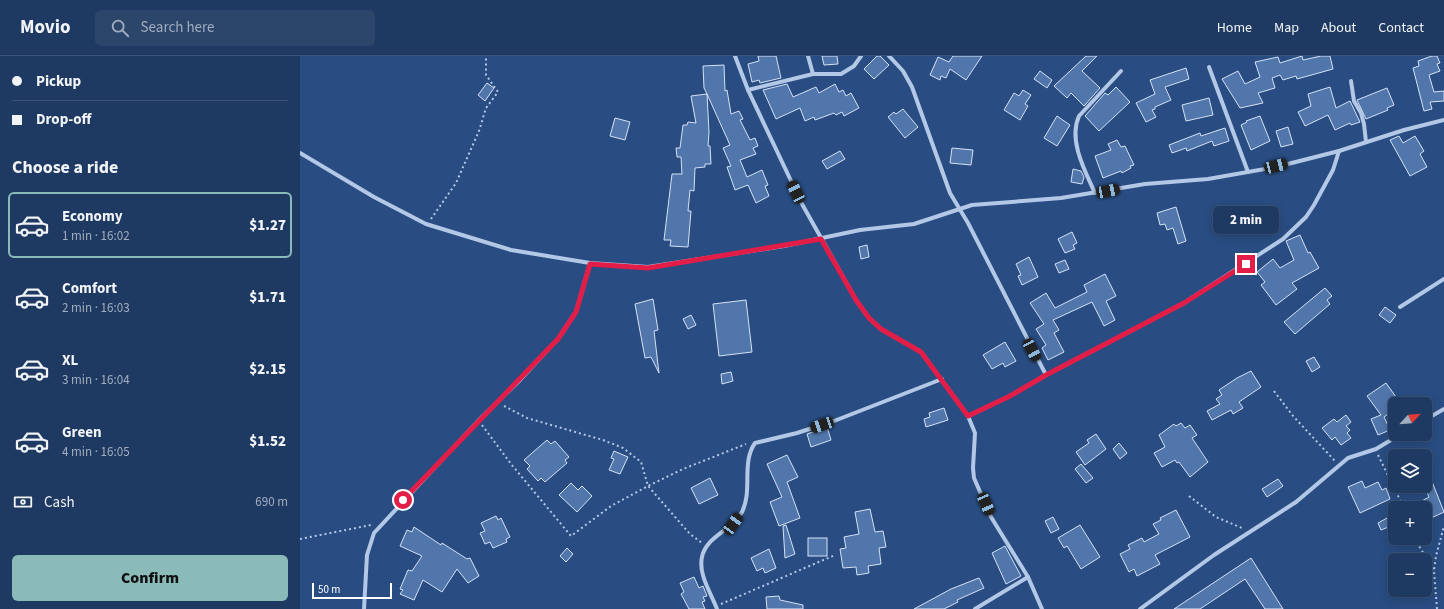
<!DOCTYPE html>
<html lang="en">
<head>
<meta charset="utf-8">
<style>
  :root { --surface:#1f3a62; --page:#2c456b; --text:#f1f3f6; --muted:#a1adbe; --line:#3c5477; --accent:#8bbbb9 }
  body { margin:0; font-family:"Source Sans 3",sans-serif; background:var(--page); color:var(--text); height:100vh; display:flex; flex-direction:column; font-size:15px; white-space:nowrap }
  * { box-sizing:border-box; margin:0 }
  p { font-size:13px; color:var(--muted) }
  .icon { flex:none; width:22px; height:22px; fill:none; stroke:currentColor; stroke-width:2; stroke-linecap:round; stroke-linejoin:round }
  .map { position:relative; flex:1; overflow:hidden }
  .panel { display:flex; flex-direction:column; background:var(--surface); width:300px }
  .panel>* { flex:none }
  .hud { display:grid; align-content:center; height:88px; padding:0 12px; background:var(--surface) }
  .needle { width:26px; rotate:64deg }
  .fabs { position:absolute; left:1088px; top:341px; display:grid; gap:8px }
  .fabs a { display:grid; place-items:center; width:44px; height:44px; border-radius:6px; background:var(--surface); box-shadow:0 2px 10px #0003,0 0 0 1px var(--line); font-size:20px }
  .scale { position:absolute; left:12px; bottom:10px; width:80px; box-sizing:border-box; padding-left:4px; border:2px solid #fff; border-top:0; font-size:11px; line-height:14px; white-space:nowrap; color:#fff; -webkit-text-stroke:3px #294d82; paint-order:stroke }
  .end { position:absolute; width:18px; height:18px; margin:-9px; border:5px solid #e11d48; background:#fff; box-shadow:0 0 0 2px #fff }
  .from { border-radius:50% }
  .bubble { position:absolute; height:28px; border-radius:6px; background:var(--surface); box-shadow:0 2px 10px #0003,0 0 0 1px var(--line); font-size:13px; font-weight:800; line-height:28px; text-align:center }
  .car { position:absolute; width:12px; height:24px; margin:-12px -6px; border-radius:5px; box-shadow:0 0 3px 1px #0007; background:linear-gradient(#222 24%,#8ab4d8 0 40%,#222 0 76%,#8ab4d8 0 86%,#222 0) }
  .hud b { display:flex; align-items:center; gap:14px; height:38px; font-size:15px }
  .hud b+b { border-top:1px solid var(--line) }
  .hud i { width:10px; height:10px; background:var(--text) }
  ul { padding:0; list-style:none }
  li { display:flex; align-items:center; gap:12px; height:66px; margin:0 8px 6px; padding:0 4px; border:2px solid transparent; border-radius:6px }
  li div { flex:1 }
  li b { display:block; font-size:15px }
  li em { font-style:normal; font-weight:800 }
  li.active { border-color:var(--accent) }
  li>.icon { width:36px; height:36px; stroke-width:1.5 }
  h2 { padding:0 12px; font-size:18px; line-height:48px }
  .pay { display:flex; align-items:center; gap:10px; height:44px; padding:0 12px; font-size:15px }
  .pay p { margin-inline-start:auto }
  .primary-button { display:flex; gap:8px; margin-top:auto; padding:8px 12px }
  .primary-button a { flex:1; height:46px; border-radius:6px; background:var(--accent); color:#111; font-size:16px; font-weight:800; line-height:46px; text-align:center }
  header { display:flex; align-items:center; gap:24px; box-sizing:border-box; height:56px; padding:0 20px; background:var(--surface); border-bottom:1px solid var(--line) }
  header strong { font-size:19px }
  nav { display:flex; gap:22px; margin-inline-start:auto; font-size:14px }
  .search { width:280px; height:36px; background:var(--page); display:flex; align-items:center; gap:10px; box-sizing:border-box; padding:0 14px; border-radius:6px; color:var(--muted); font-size:15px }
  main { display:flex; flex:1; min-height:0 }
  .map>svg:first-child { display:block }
</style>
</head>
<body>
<header>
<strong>Movio</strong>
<div class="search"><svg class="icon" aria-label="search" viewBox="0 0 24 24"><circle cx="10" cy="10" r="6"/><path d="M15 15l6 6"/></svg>Search here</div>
<nav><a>Home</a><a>Map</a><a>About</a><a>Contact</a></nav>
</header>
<main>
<section class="panel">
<div class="hud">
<b><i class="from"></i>Pickup</b>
<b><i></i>Drop-off</b>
</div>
<h2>Choose a ride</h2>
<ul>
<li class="active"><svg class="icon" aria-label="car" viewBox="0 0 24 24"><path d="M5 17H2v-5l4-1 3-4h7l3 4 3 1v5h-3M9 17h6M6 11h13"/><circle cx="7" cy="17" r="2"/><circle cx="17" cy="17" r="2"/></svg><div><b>Economy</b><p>1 min · 16:02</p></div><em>$1.27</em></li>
<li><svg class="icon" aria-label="car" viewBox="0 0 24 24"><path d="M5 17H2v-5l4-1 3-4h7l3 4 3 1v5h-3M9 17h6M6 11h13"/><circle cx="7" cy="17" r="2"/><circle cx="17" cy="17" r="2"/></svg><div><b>Comfort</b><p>2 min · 16:03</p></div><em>$1.71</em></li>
<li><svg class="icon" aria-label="car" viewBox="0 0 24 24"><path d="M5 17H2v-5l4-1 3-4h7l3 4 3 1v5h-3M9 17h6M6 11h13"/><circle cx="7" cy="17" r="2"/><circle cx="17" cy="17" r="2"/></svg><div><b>XL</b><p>3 min · 16:04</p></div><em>$2.15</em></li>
<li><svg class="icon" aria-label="car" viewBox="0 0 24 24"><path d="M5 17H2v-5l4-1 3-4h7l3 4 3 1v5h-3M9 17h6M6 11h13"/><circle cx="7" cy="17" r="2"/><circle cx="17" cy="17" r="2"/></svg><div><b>Green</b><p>4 min · 16:05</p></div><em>$1.52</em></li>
</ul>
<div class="pay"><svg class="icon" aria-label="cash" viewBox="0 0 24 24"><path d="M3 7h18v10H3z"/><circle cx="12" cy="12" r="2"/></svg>Cash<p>690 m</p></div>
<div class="primary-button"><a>Confirm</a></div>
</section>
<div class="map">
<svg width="1144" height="553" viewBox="0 0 1144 553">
  <rect width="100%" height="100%" fill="#294d82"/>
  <g fill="#5176ab" stroke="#d5e2f5">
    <polygon points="458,0 476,0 481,22 460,27 459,24 452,26 448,8 459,5"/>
    <polygon points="522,0 537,0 538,8 524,9"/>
    <polygon points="577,0 580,0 589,9 574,23 564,13"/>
    <polygon points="653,0 682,0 666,24 650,13 646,22 641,20 640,24 630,19 638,1 649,6"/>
    <polygon points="786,0 797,0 782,15 800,32 784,50 771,37 767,42 754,30"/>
    <polygon points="1002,0 1003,4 1021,0 1030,0 1033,13 997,23 996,20 983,24 980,19 972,22 975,32 958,37 963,47 940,52 922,23 938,15 945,28 960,21 955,6 978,1 980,7"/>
    <polygon points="1132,0 1137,0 1140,7 1137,8 1140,15 1129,19 1134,36 1144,35 1144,45 1130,46 1132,53 1124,55 1113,12 1119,10 1118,5"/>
    <polygon points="424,9 425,35 427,34 431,58 439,55 443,63 440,64 450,84 455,82 458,90 453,92 456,98 440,104 447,121 462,114 468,129 465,130 469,140 456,147 448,129 435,134 427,111 431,110 423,92 430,89 407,38 409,76 408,90 410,90 411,108 405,108 405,111 395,112 394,135 390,134 388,155 391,155 388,191 370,190 371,184 364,184 372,118 382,118 381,101 377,101 376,92 380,92 383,69 387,69 388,66 396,67 391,40 407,38 404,32 403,10"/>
    <polygon points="886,12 889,23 865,31 871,44 855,51 855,53 852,54 856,61 846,66 836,47 855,38 850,24"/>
    <polygon points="740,15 752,24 747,32 734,23"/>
    <polygon points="187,27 194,32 185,45 178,39"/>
    <polygon points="487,28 493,41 516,31 519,37 535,28 539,36 543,34 546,40 551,37 559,52 544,60 542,56 536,59 534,57 515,64 514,61 505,65 500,52 476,63 463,34"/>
    <polygon points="816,31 830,46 799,75 785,60 805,37 808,39"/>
    <polygon points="1030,31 1036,52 1050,45 1060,66 1051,69 1050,67 1035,74 1028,59 1005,70 998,56 1011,50 1008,38"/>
    <polygon points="1087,32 1094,49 1087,52 1088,54 1066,63 1057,44"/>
    <polygon points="723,34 731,39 725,48 728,50 720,64 704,54 714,37 719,40"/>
    <polygon points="909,42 913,59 886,65 882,49"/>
    <polygon points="603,53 618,71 605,82 588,61 594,56 596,58"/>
    <polygon points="757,60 770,69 757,90 744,82"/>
    <polygon points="960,60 970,85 951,94 941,69 947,66 946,65"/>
    <polygon points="315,62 330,66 325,84 310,80"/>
    <polygon points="988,71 993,88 981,91 976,75"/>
    <polygon points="925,72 929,85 914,90 912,85 887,95 886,92 872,97 869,89 900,77 901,80"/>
    <polygon points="1099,80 1103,87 1115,80 1124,95 1120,98 1127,111 1110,120 1090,84"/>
    <polygon points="817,84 821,91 825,90 834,109 830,110 831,112 822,117 821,115 803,122 795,100 811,94 808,88"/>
    <polygon points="652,92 673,94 671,109 650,107"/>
    <polygon points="540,95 545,103 527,113 522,105"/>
    <polygon points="773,113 781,115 784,121 782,128 771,126"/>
    <polygon points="876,151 886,185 878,188 873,172 867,174 865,168 860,169 857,157"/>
    <polygon points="772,176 777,187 773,189 775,193 765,197 758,183"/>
    <polygon points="1000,179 1008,197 1010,196 1019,212 992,227 997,233 976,249 961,229 965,226 957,216 973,203 980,212 994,204 986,185"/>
    <polygon points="567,189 569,201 561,203 559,191"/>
    <polygon points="729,201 738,221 722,229 718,220 721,219 716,208"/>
    <polygon points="765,204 769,213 759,217 755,208"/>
    <polygon points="805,218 816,240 806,245 815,264 804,270 792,246 753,264 759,274 754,277 764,296 748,304 742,292 746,289 736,273 744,268 730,247 746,237 755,252 787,236 784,229"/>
    <polygon points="1025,232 1032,240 1027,244 1030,248 995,278 984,266"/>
    <polygon points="353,243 358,274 354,275 359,317 351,301 345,302 335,248"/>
    <polygon points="446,244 452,296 419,300 413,248"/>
    <polygon points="1085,251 1096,259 1090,267 1079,259"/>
    <polygon points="391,259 396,269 388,273 383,263"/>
    <polygon points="705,286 716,305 705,311 703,307 692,313 683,299"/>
    <polygon points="1014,301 1020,311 1012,316 1006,305"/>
    <polygon points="951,315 961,331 939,346 943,352 933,358 931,354 912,364 907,355 920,348 916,343 922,339 919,334 937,322"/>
    <polygon points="431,316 433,325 422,328 421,318"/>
    <polygon points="1086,327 1101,348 1095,348 1095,353 1084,361 1090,374 1078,379 1071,363 1081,359 1067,340"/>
    <polygon points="644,352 648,364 626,371 624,363 630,361 629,357"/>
    <polygon points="1046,359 1051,366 1046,370 1050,374 1047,377 1051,382 1041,389 1035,381 1032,384 1022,372 1034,363 1037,366"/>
    <polygon points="881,367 885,372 890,369 897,379 892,382 908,406 890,421 879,406 877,407 875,404 862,411 854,397 865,391 859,379 874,368 876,370"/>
    <polygon points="527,371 531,384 511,391 507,378"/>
    <polygon points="796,378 806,393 785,409 776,396 789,387 787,384"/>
    <polygon points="247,384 251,388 255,385 269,401 265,404 267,407 245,426 241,422 238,425 227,413 230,410 224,404"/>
    <polygon points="819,387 827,397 820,403 813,393"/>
    <polygon points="314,395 328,401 320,418 309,414 314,403 311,402"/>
    <polygon points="487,399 498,421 487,426 500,462 479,470 470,446 482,441 467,408"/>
    <polygon points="781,408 793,422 786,427 775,413"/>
    <polygon points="1125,408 1144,456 1125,465 1125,452 1123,452 1120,446 1129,441 1125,432"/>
    <polygon points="410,422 418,439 399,448 391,432"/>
    <polygon points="978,423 983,430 967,441 962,433"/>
    <polygon points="1062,425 1065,432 1078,426 1082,434 1086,432 1090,443 1060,457 1048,431"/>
    <polygon points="271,427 278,434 282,430 292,440 277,456 259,439"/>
    <polygon points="570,453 575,476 583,475 586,491 579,492 581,508 568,510 569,517 557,519 556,511 543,512 540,493 546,492 544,481 559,478 555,456"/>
    <polygon points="876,454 890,481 855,499 860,508 837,520 834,513 829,516 820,498 830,493 828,489 842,482 844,486 859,478 853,468 861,464 860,462"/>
    <polygon points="196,460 198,464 201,462 210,481 206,483 207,486 193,492 190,486 185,488 180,477 185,475 181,467"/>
    <polygon points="753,461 759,473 751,477 745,465"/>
    <polygon points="1087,462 1091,470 1081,474 1078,467"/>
    <polygon points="486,469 495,498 485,502 483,470"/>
    <polygon points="780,469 800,501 781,513 767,490 764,492 758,482"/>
    <polygon points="114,471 141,489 142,487 167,503 170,502 179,520 168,527 157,513 142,536 123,524 114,544 100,538 103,534 100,533 108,514 112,515 122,500 100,490 107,474 112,476"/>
    <rect x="508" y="482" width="19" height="18"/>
    <polygon points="705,490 721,520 706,528 692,497"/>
    <polygon points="267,492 273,498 266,506 260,500"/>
    <polygon points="469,493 476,512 465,517 463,512 457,515 451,502"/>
    <polygon points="951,502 983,553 965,553 945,523 900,553 874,553"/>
    <polygon points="394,521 399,532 403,530 407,540 403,541 405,545 402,546 405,553 389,553 381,538 384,536 380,527"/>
    <polygon points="679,522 684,532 657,544 658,546 644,553 614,553 651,533"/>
    <polygon points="479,540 480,544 503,549 503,553 467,553 466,541"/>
  </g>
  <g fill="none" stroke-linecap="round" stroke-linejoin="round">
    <g stroke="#b2c8e6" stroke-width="2" stroke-dasharray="2 3" stroke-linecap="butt">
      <polyline points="131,163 156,127 179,75 186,52 198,36 186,19 186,0"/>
      <polyline points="974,335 993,360 1035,405"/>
      <polyline points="204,350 227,362 303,384 323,392 341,406 348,430 390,478 402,487"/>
      <polyline points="182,369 211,408 271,480 311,450 348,430 383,413 446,388"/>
      <polyline points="1078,399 1104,452"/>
      <polyline points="889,440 916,461 942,472"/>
      <polyline points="1114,482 1134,514"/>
      <polyline points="0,483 71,469"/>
      <polyline points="421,548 535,499"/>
      <polyline points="1137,553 1134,515 1136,500 1144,470"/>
    </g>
    <g stroke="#b2c8e6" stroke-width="4">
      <polyline points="435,0 448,34 502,148 556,244 569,262 581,273 621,296 668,360 675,377 673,412 674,422 691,461 728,521 742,553"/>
      <polyline points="508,0 513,18"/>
      <polyline points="589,0 603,15 612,31 650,137 668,167 746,319"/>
      <polyline points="909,11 948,116"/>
      <polyline points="1051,25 1054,45 1061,57 1064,68 1066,86"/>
      <polyline points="448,34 513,18 541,18 554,10 561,0"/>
      <polyline points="0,97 74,141 126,168 211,194 290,207 348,211 484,190 560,174 614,168 672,149 761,142 845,128 908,123 976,111 1039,95 1104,74 1144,64"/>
      <path d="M795,137c-10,-22 -27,-53 -16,-77l42,-45"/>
      <polyline points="1100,251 1144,223"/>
      <polyline points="668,360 710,340 746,319 884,247 983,183 1006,161 1014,149 1033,114 1039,95"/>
      <polyline points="1125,364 1144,353"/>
      <polyline points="64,553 67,499 74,477 179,364 220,324 258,283 276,256 290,207"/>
      <path d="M417,553c-6,-16 -19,-35 -15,-52 4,-21 31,-27 40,-45 11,-22 -1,-49 13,-69l42,-10 37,-12 108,-42"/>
      <polyline points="675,553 728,521"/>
      <polyline points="840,553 914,499 996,446 1048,402 1076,393 1101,378"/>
    </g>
  </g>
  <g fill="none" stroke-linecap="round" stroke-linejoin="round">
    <polyline stroke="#e11d48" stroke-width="5" points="103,444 258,283 276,256 290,208 348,212 521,183 556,244 569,262 581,273 621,296 668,360 710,340 746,319 884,247 946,208"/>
  </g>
</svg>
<div class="fabs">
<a><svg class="needle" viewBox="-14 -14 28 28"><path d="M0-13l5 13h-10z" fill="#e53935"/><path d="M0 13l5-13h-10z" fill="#a1adbe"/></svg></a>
<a><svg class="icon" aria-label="layers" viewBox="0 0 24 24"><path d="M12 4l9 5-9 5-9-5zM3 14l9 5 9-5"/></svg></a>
<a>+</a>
<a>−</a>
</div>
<div class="scale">50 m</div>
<i class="end from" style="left:103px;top:444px"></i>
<i class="end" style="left:946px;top:208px"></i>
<div class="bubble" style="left:913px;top:150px;width:66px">2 min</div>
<i class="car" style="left:976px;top:110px;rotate:76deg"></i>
<i class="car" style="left:808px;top:135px;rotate:79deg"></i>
<i class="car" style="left:496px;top:136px;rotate:334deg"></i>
<i class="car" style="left:732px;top:294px;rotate:152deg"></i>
<i class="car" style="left:522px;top:369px;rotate:252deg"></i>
<i class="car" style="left:686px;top:448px;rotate:156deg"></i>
<i class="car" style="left:433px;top:468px;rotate:36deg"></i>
</div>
</main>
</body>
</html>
